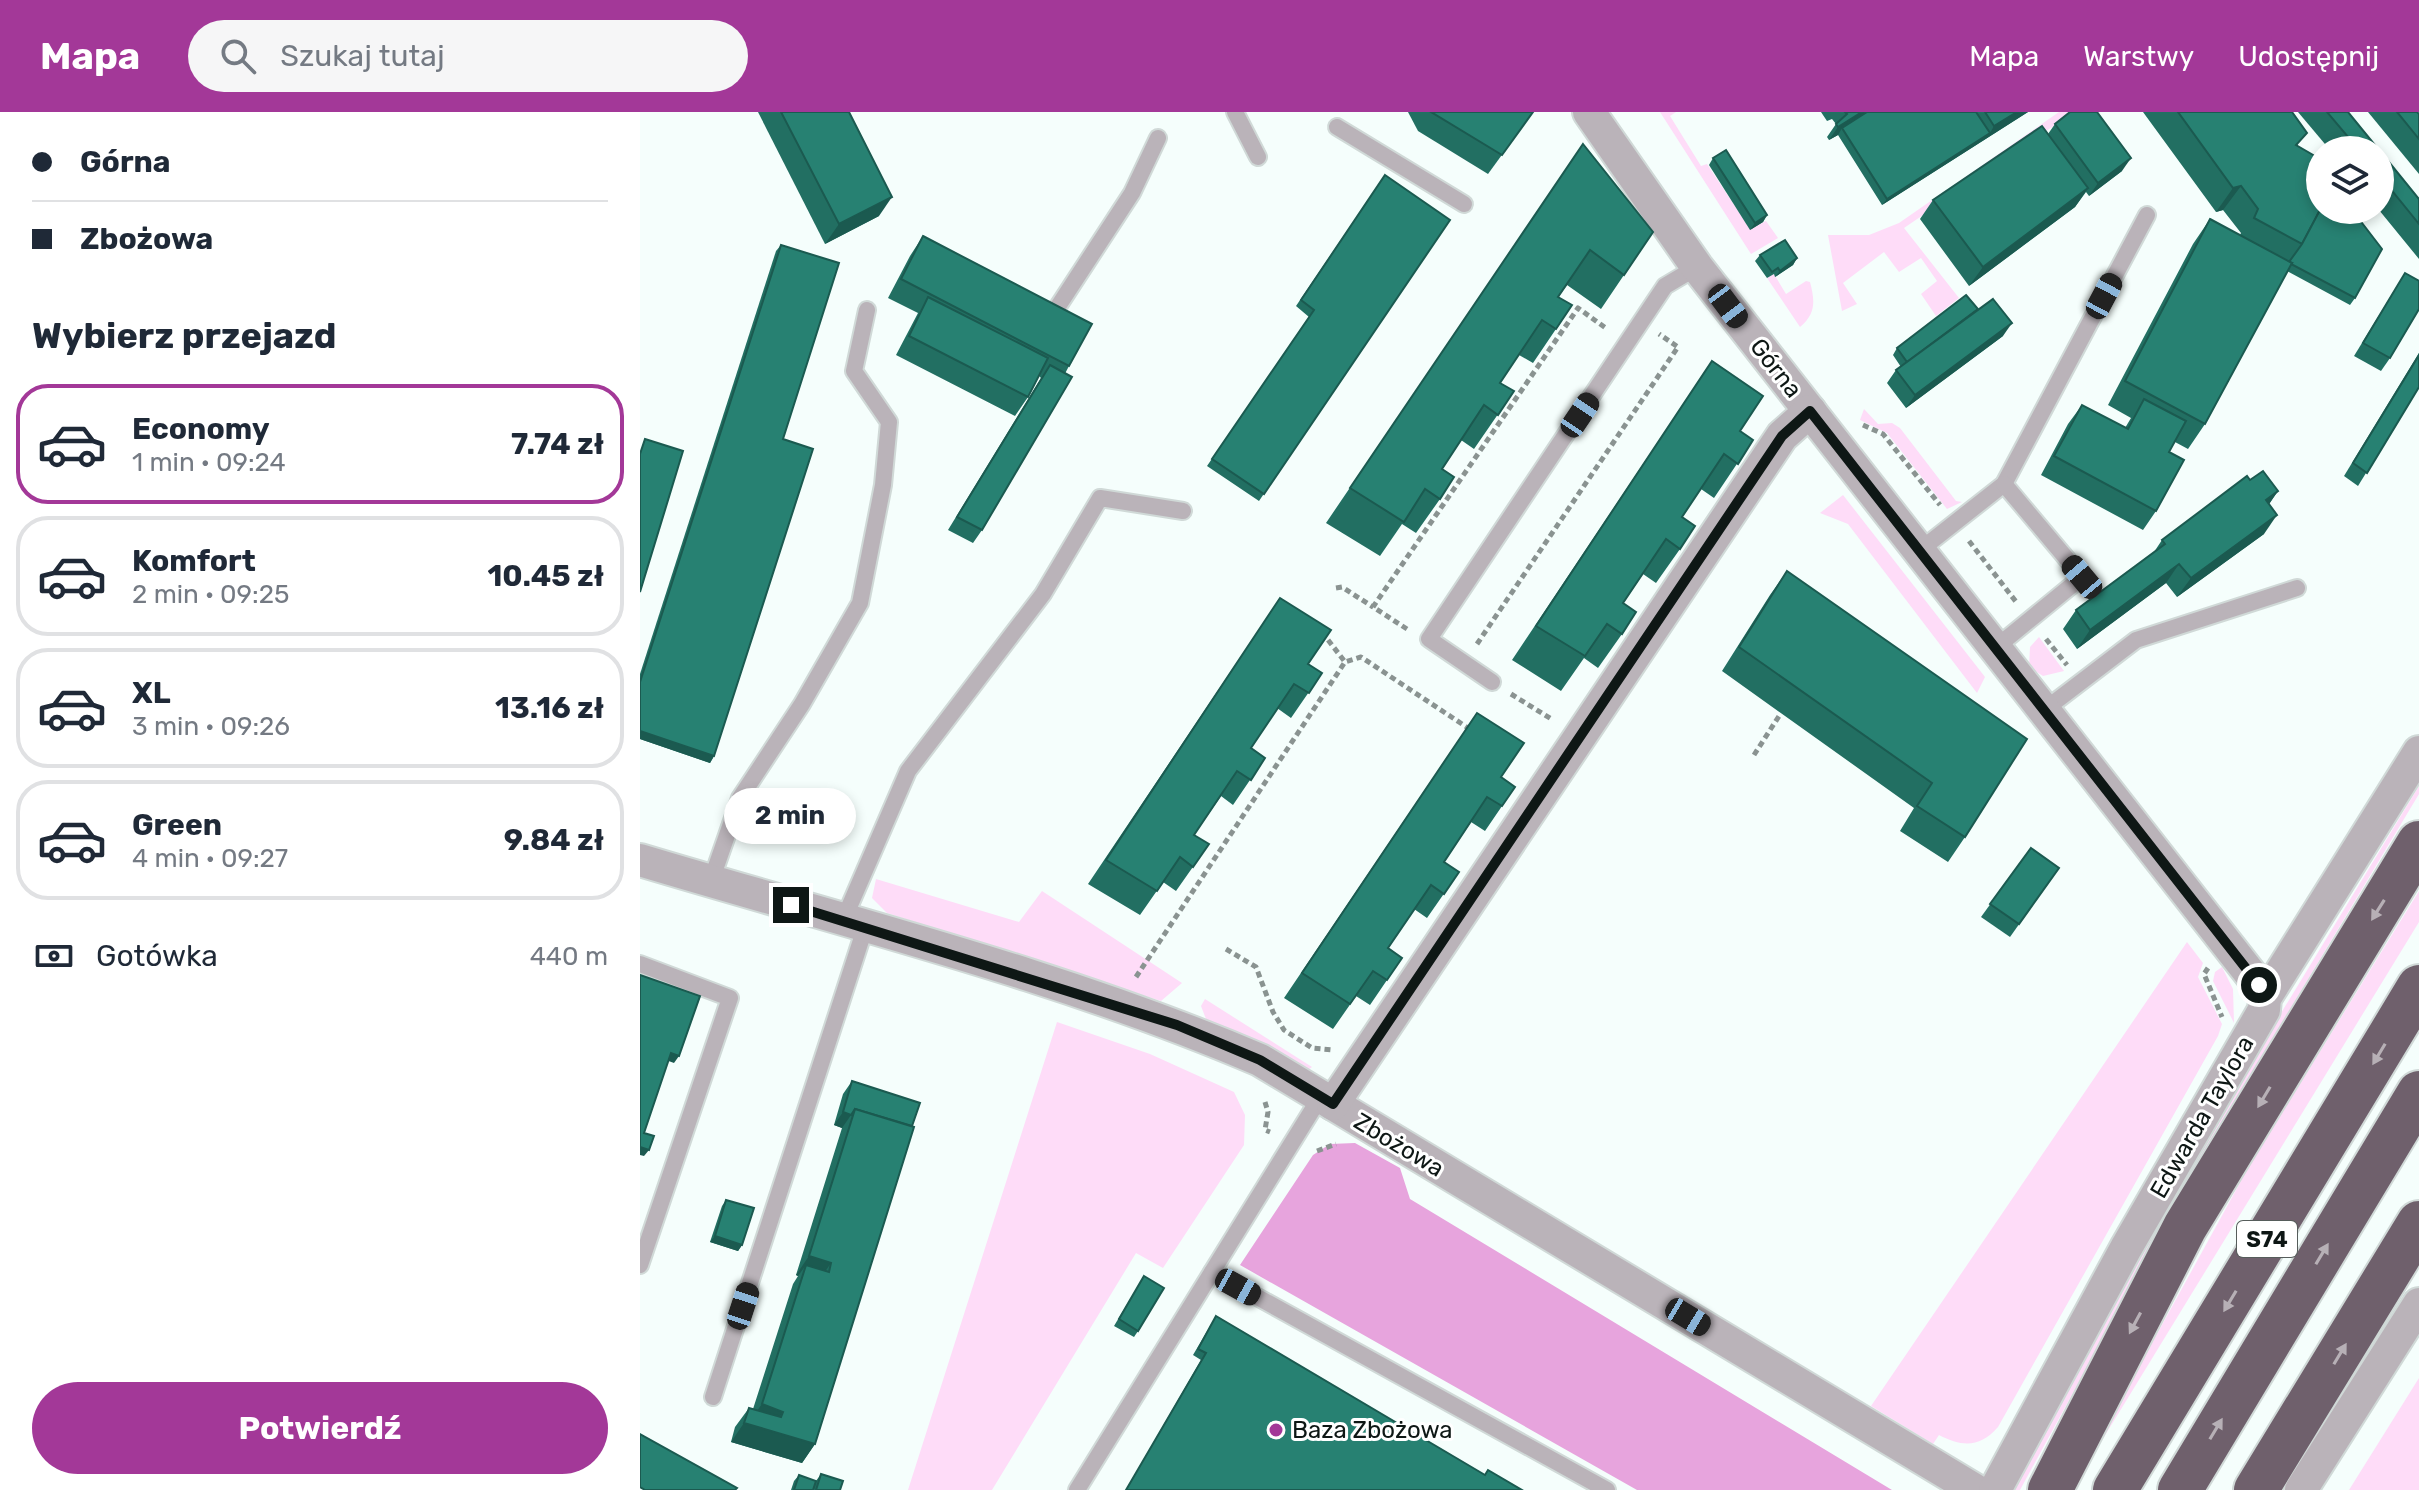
<!DOCTYPE html>
<html lang="pl">
<head>
<meta charset="utf-8">
<style>
  :root { --surface:#fff; --page:#f6f6f7; --text:#1f2937; --muted:#747a83; --line:#e0e1e3; --accent:#a33898 }
  body { margin:0; font-family:Rubik,sans-serif; background:var(--page); color:var(--text); height:100vh; display:flex; flex-direction:column; font-size:30px; white-space:nowrap }
  * { box-sizing:border-box; margin:0 }
  p { font-size:26px; color:var(--muted) }
  .icon { flex:none; width:44px; height:44px; fill:none; stroke:currentColor; stroke-width:2; stroke-linecap:round; stroke-linejoin:round }
  .map { position:relative; flex:1; overflow:hidden }
  .side { display:flex; flex-direction:column; background:var(--surface); width:640px }
  .side>* { flex:none }
  .top-card { display:grid; align-content:center; height:176px; padding:0 32px; background:var(--surface) }
  .fabs { position:absolute; left:1666px; top:24px; display:grid; gap:16px }
  .fabs a { display:grid; place-items:center; width:88px; height:88px; border-radius:50%; background:var(--surface); box-shadow:0 4px 12px #0003; font-size:40px }
  .end { position:absolute; width:36px; height:36px; margin:-18px; border:10px solid #0e1715; background:#fff; box-shadow:0 0 0 4px #fff }
  .from { border-radius:50% }
  .bubble { position:absolute; height:56px; border-radius:28px; background:var(--surface); box-shadow:0 4px 12px #0003; font-size:26px; font-weight:700; line-height:56px; text-align:center }
  .car { position:absolute; width:24px; height:48px; margin:-24px -12px; border-radius:10px; box-shadow:0 0 6px 2px #0007; background:linear-gradient(#222 24%,#8ab4d8 0 40%,#222 0 76%,#8ab4d8 0 86%,#222 0) }
  .top-card b { display:flex; align-items:center; gap:28px; height:76px; font-size:30px }
  .top-card b+b { border-top:2px solid var(--line) }
  .top-card i { width:20px; height:20px; background:var(--text) }
  ul { padding:0; list-style:none }
  li { display:flex; align-items:center; gap:24px; height:120px; margin:0 16px 12px; padding:0 16px; border:4px solid var(--line); border-radius:32px }
  li div { flex:1 }
  li b { display:block; font-size:30px }
  li em { font-style:normal; font-weight:700 }
  li.on { border-color:var(--accent) }
  li>.icon { width:72px; height:72px; stroke-width:1.5 }
  h2 { padding:0 32px; font-size:36px; line-height:96px }
  .pay { display:flex; align-items:center; gap:20px; height:88px; padding:0 32px; font-size:30px }
  .pay p { margin-inline-start:auto }
  .primary-button { display:flex; gap:16px; margin-top:auto; padding:16px 32px }
  .primary-button a { flex:1; height:92px; border-radius:48px; background:var(--accent); color:#fff; font-size:32px; font-weight:700; line-height:92px; text-align:center }
  header { display:flex; align-items:center; gap:48px; box-sizing:border-box; height:112px; padding:0 40px; background:var(--accent); color:#fff }
  header strong { font-size:38px }
  nav { display:flex; gap:44px; margin-inline-start:auto; font-size:28px }
  .search { width:560px; height:72px; background:var(--page); display:flex; align-items:center; gap:20px; box-sizing:border-box; padding:0 28px; border-radius:44px; color:var(--muted); font-size:30px }
  main { display:flex; flex:1; min-height:0 }
  .map>svg:first-child { display:block }
</style>
</head>
<body>
<header>
<strong>Mapa</strong>
<div class="search"><svg class="icon" aria-label="search" viewBox="0 0 24 24"><circle cx="10" cy="10" r="6"/><path d="M15 15l6 6"/></svg>Szukaj tutaj</div>
<nav><a>Mapa</a><a>Warstwy</a><a>Udostępnij</a></nav>
</header>
<main>
<section class="side">
<div class="top-card">
<b><i class="from"></i>Górna</b>
<b><i></i>Zbożowa</b>
</div>
<h2>Wybierz przejazd</h2>
<ul>
<li class="on"><svg class="icon" aria-label="car" viewBox="0 0 24 24"><path d="M5 17H2v-5l4-1 3-4h7l3 4 3 1v5h-3M9 17h6M6 11h13"/><circle cx="7" cy="17" r="2"/><circle cx="17" cy="17" r="2"/></svg><div><b>Economy</b><p>1 min · 09:24</p></div><em>7.74 zł</em></li>
<li><svg class="icon" aria-label="car" viewBox="0 0 24 24"><path d="M5 17H2v-5l4-1 3-4h7l3 4 3 1v5h-3M9 17h6M6 11h13"/><circle cx="7" cy="17" r="2"/><circle cx="17" cy="17" r="2"/></svg><div><b>Komfort</b><p>2 min · 09:25</p></div><em>10.45 zł</em></li>
<li><svg class="icon" aria-label="car" viewBox="0 0 24 24"><path d="M5 17H2v-5l4-1 3-4h7l3 4 3 1v5h-3M9 17h6M6 11h13"/><circle cx="7" cy="17" r="2"/><circle cx="17" cy="17" r="2"/></svg><div><b>XL</b><p>3 min · 09:26</p></div><em>13.16 zł</em></li>
<li><svg class="icon" aria-label="car" viewBox="0 0 24 24"><path d="M5 17H2v-5l4-1 3-4h7l3 4 3 1v5h-3M9 17h6M6 11h13"/><circle cx="7" cy="17" r="2"/><circle cx="17" cy="17" r="2"/></svg><div><b>Green</b><p>4 min · 09:27</p></div><em>9.84 zł</em></li>
</ul>
<div class="pay"><svg class="icon" aria-label="cash" viewBox="0 0 24 24"><path d="M3 7h18v10H3z"/><circle cx="12" cy="12" r="2"/></svg>Gotówka<p>440 m</p></div>
<div class="primary-button"><a>Potwierdź</a></div>
</section>
<div class="map">
<svg width="1779" height="1378" viewBox="0 0 1779 1378">
  <rect width="100%" height="100%" fill="#f5fefc"/>
  <g fill="#fedcf8">
    <polygon points="1020,0 1036,0 1030,4 1061,54 1067,52 1110,117 1126,109 1138,126 1111,142"/>
    <polygon points="1419,0 1434,0 1264,116 1319,186 1296,204 1281,182 1297,169 1281,146 1259,160 1244,140 1203,171 1217,192 1202,199 1188,123 1229,123 1259,111"/>
    <path d="M1134,162l12,20 20,-13 4,1c5,19 6,32 -10,45l-33,-49z"/>
    <polygon points="1224,297 1238,312 1252,311 1260,316 1316,389 1322,390 1307,397 1247,321 1220,308"/>
    <polygon points="1203,383 1345,565 1337,581 1208,412 1180,401"/>
    <polygon points="1399,525 1424,559 1403,564 1389,555 1390,535"/>
    <polygon points="1779,674 1779,682 1562,1044 1380,1378 1372,1378 1556,1041"/>
    <polygon points="236,767 379,810 402,779 542,871 521,889 247,801 232,786"/>
    <polygon points="1779,779 1779,810 1464,1325 1461,1324 1607,1058"/>
    <path d="M1547,830l16,21 -5,14 24,47 -4,12 -220,391c-18,21 -36,20 -59,8l-6,9 -62,-38z"/>
    <polygon points="1582,855 1593,877 1594,911 1573,869 1575,860"/>
    <polygon points="565,887 672,955 668,958 566,907 561,894"/>
    <polygon points="417,910 510,942 594,980 605,1003 604,1033 523,1156 496,1141 352,1378 268,1378"/>
    <polygon points="1779,1266 1779,1378 1709,1378"/>
  </g>
  <polygon fill="#e7a4dd" points="715,1031 760,1056 770,1087 1252,1378 997,1378 600,1153 673,1043 690,1032"/>
  <g fill="none" stroke-linecap="round" stroke-linejoin="round">
    <defs>
      <g id="service">
        <polyline points="595,0 618,45"/>
        <polyline points="697,15 824,92"/>
        <polyline points="417,196 492,81 518,26"/>
        <polyline points="1279,439 1364,372 1507,103"/>
        <polyline points="1354,537 1442,465 1364,372"/>
        <polyline points="852,570 789,527 1025,174 1057,155"/>
        <polyline points="1403,599 1496,528 1657,476"/>
        <polyline points="71,769 100,686 162,592 220,491 243,373 249,310 214,259 227,198"/>
        <polyline points="203,809 268,659 403,482 460,386 543,399"/>
        <polyline points="0,852 90,886 0,1153"/>
        <polyline points="572,1160 967,1378"/>
        <polyline points="73,1285 225,816"/>
        <polyline points="437,1378 681,984"/>
      </g>
      <g id="minor">
        <polyline points="949,0 1057,155 1619,873 1625,886"/>
        <path d="M0,748c206,62 422,115 620,200l715,430"/>
        <polyline points="693,992 1142,324 1170,299"/>
        <polyline points="1355,1378 1486,1136 1624,898 1625,886 1779,640"/>
        <polyline points="1661,1378 1779,1192"/>
      </g>
      <g id="motorway">
        <polyline points="1410,1378 1545,1115 1779,731"/>
        <polyline points="1475,1378 1779,875"/>
        <polyline points="1540,1378 1779,981"/>
        <polyline points="1616,1378 1779,1111"/>
      </g>
    </defs>
    <use href="#service" stroke="#d0d9d7" stroke-width="20"/>
    <use href="#minor" stroke="#d0d9d7" stroke-width="36"/>
    <use href="#motorway" stroke="#d0d9d7" stroke-width="48"/>
    <g stroke="#8a9391" stroke-width="5" stroke-dasharray="6 4" stroke-linecap="butt">
      <polyline points="1223,313 1243,322 1300,393"/>
      <polyline points="1329,429 1377,491"/>
      <polyline points="696,476 702,475 733,495"/>
      <polyline points="767,517 733,495 938,196 967,217"/>
      <polyline points="682,520 705,550"/>
      <polyline points="1406,527 1427,553"/>
      <polyline points="837,532 1038,235 1019,222"/>
      <polyline points="871,582 913,608"/>
      <polyline points="1114,643 1141,601"/>
      <polyline points="586,837 616,855 633,900 644,918 672,936 693,938"/>
      <polyline points="1568,856 1564,862 1582,905"/>
      <polyline points="496,865 705,550 721,545 831,618"/>
      <polyline points="625,990 628,1000 625,1018 630,1020"/>
      <polyline points="677,1039 696,1032"/>
    </g>
    <use href="#service" stroke="#bab3b9" stroke-width="16"/>
    <use href="#minor" stroke="#bab3b9" stroke-width="32"/>
    <use href="#motorway" stroke="#6f606c" stroke-width="44"/>
  </g>
  <g fill="#226f62">
    <polygon points="118,0 209,0 239,104 185,132"/>
    <polygon points="768,0 893,0 848,62 778,19"/>
    <polygon points="1181,0 1388,0 1242,93 1198,23 1189,28 1187,25 1196,12 1192,7 1187,9"/>
    <polygon points="1503,0 1652,0 1658,34 1715,186 1710,193 1647,159 1565,312 1548,337 1535,330 1529,340 1516,399 1503,418 1401,363 1428,312 1442,293 1485,316 1491,306 1468,293 1553,132 1570,107 1600,123 1601,121 1583,98 1576,100"/>
    <polygon points="1658,0 1708,0 1739,38 1690,38"/>
    <polygon points="1728,0 1777,0 1779,2 1779,62"/>
    <polygon points="1415,12 1482,59 1449,84 1446,80 1435,95 1329,174 1280,107 1293,88 1408,22"/>
    <polygon points="943,32 1013,120 961,197 927,173 918,185 916,217 893,251 879,243 860,271 874,279 834,337 821,328 802,357 800,387 776,421 762,412 740,444 686,411"/>
    <polygon points="1740,39 1779,87 1779,147 1739,98 1740,98"/>
    <polygon points="1073,46 1127,103 1123,110 1110,118 1069,53"/>
    <polygon points="745,63 810,108 619,389 567,354 669,205 656,194"/>
    <polygon points="283,124 429,254 342,418 333,431 308,418 401,266 399,264 388,285 375,304 256,243 278,201 248,186 270,144"/>
    <polygon points="141,133 143,327 74,644 70,651 0,627 0,562 136,139"/>
    <polygon points="1120,143 1157,146 1153,153 1135,165 1134,162 1127,166 1115,149"/>
    <polygon points="1765,161 1750,246 1741,259 1714,244"/>
    <polygon points="1363,224 1266,296 1247,271 1256,258 1261,255 1253,243 1257,236"/>
    <polygon points="1779,241 1779,275 1718,374 1704,364"/>
    <polygon points="1072,249 1100,319 1113,328 1074,386 1061,377 1042,405 1040,437 1016,471 1003,462 983,491 982,522 958,556 944,546 921,579 872,548"/>
    <polygon points="1610,368 1638,379 1629,392 1624,422 1537,485 1526,471 1437,537 1423,517 1436,498 1514,440 1522,428"/>
    <polygon points="1147,459 1387,627 1325,725 1308,750 1260,719 1274,696 1082,559 1130,483"/>
    <polygon points="640,486 668,552 682,561 651,606 637,596 611,636 625,646 593,693 581,684 554,723 569,732 536,779 523,770 500,803 448,772"/>
    <polygon points="820,626 861,665 875,675 845,719 831,710 804,750 819,760 787,806 774,797 748,836 762,846 730,893 716,884 693,917 644,886"/>
    <polygon points="1391,736 1419,756 1370,825 1341,805"/>
    <polygon points="212,969 272,1014 175,1332 162,1351 91,1330 95,1315 109,1296 113,1297 153,1172 158,1164 156,1163 202,1016 194,1013 203,982"/>
    <polygon points="86,1088 102,1133 98,1139 70,1130 82,1094"/>
    <polygon points="504,1164 498,1219 494,1225 474,1214"/>
    <polygon points="576,1204 844,1363 848,1358 882,1378 486,1378 561,1248 553,1243"/>
    <polygon points="181,1362 200,1378 151,1378 154,1369 159,1363 176,1369"/>
  </g>
  <g fill="#1b5a50">
    <polygon points="1222,0 1233,0 1202,16 1198,23 1189,28 1198,15"/>
    <polygon points="1377,0 1388,0 1242,93 1247,87 1350,21 1354,14"/>
    <polygon points="1491,46 1482,59 1449,84 1458,71"/>
    <polygon points="1601,74 1583,98 1576,100 1593,76"/>
    <polygon points="1448,76 1435,95 1329,174 1343,155"/>
    <polygon points="252,85 239,104 185,132 199,112"/>
    <polygon points="1127,103 1123,110 1110,118 1115,111"/>
    <polygon points="1157,146 1153,153 1135,165 1140,159"/>
    <polygon points="1372,211 1363,224 1266,296 1275,283"/>
    <polygon points="1638,379 1625,398 1626,388"/>
    <polygon points="1637,403 1624,422 1537,485 1551,466"/>
    <polygon points="1539,452 1526,471 1437,537 1450,518"/>
    <polygon points="0,619 74,644 70,651 0,627"/>
    <polygon points="31,941 39,944 34,951 26,948"/>
    <polygon points="203,1000 211,1003 202,1016 194,1013"/>
    <polygon points="0,1035 9,1038 4,1044 0,1043"/>
    <polygon points="75,1124 102,1133 98,1139 70,1130"/>
    <polygon points="169,1144 191,1151 178,1170 166,1153 158,1164 156,1163"/>
    <polygon points="122,1292 143,1300 130,1318 175,1332 162,1351 91,1330 104,1311 108,1311"/>
  </g>
  <g fill="#278172" stroke="#1b5a50" stroke-width="2">
    <polygon points="141,0 209,0 252,85 199,112"/>
    <polygon points="791,0 893,0 862,43"/>
    <polygon points="1205,0 1222,0 1198,15 1196,12 1207,2"/>
    <polygon points="1227,0 1336,0 1350,21 1247,87 1202,16"/>
    <polygon points="1345,0 1377,0 1354,14"/>
    <polygon points="1430,0 1457,0 1491,46 1458,71 1415,12"/>
    <polygon points="1538,0 1652,0 1667,21 1656,33 1680,47 1680,98 1662,132 1614,106 1618,97 1601,74 1593,76"/>
    <polygon points="1687,0 1708,0 1739,38 1719,38"/>
    <polygon points="1757,0 1777,0 1779,2 1779,27"/>
    <polygon points="1402,14 1448,76 1343,155 1293,88"/>
    <polygon points="943,32 1013,120 984,163 950,138 918,185 932,193 916,217 902,208 860,271 874,279 858,303 844,293 802,357 814,365 800,387 785,377 764,410 710,376"/>
    <polygon points="1086,38 1127,103 1115,111 1073,46"/>
    <polygon points="1740,39 1779,87 1779,112 1740,64"/>
    <polygon points="745,63 810,108 624,382 572,347 674,198 661,188"/>
    <polygon points="1680,98 1712,98 1742,137 1715,186 1651,152 1652,151 1649,150 1662,132"/>
    <polygon points="1570,107 1652,151 1565,312 1485,269"/>
    <polygon points="283,124 452,212 429,254 261,167"/>
    <polygon points="1145,128 1157,146 1140,159 1138,156 1132,160 1120,143"/>
    <polygon points="141,133 199,151 143,327 173,337 74,644 0,619 0,570"/>
    <polygon points="1765,161 1779,169 1779,197 1750,246 1723,231"/>
    <polygon points="1326,183 1338,197 1267,250 1257,236"/>
    <polygon points="288,185 408,246 388,285 269,224"/>
    <polygon points="1353,187 1372,211 1275,283 1256,258"/>
    <polygon points="1779,243 1779,275 1727,361 1713,351"/>
    <polygon points="1072,249 1123,284 1100,319 1113,328 1098,352 1084,342 1042,405 1055,414 1040,437 1026,427 983,491 996,500 982,522 967,512 945,544 896,514"/>
    <polygon points="410,253 432,265 342,418 317,405"/>
    <polygon points="1504,287 1546,309 1529,340 1544,348 1516,399 1414,344 1442,293 1488,317"/>
    <polygon points="5,327 43,339 0,480 0,342"/>
    <polygon points="1623,359 1638,379 1626,388 1637,403 1551,466 1539,452 1450,518 1436,498 1525,432 1522,428 1607,364 1610,368"/>
    <polygon points="1147,459 1387,627 1325,725 1277,694 1292,671 1099,535"/>
    <polygon points="640,486 691,518 668,552 682,561 669,581 654,572 611,636 625,646 611,668 597,659 554,723 569,732 553,755 540,745 517,779 466,748"/>
    <polygon points="837,601 884,631 861,665 875,675 862,694 847,685 804,750 819,760 804,782 791,773 748,836 762,846 747,868 733,859 710,892 662,861"/>
    <polygon points="1391,736 1419,756 1379,812 1350,792"/>
    <polygon points="0,863 60,884 39,944 31,941 4,1021 14,1024 9,1038 0,1035"/>
    <polygon points="212,969 280,991 272,1014 215,997 211,1003 203,1000"/>
    <polygon points="215,997 274,1015 175,1332 104,1311 109,1296 141,1305 143,1300 122,1292 166,1153 189,1160 191,1151 169,1144"/>
    <polygon points="86,1088 114,1096 102,1133 75,1124"/>
    <polygon points="504,1164 524,1176 498,1219 479,1207"/>
    <polygon points="576,1204 845,1363 848,1358 882,1378 486,1378 566,1241 558,1237"/>
    <polygon points="0,1322 97,1376 95,1378 5,1378 0,1375"/>
    <polygon points="181,1362 203,1369 200,1378 176,1378"/>
    <polygon points="159,1363 176,1369 173,1378 154,1378"/>
  </g>
  <defs><path id="oneway-solid" d="M-6-.8H1V-3.2L6.5 0L1 3.2V.8H-6Z" transform="scale(2)"/></defs>
  <g fill="#b7b0b6">
    <use href="#oneway-solid" transform="translate(1738 798) rotate(122)"/>
    <use href="#oneway-solid" transform="translate(1739 942) rotate(121)"/>
    <use href="#oneway-solid" transform="translate(1624 985) rotate(121)"/>
    <use href="#oneway-solid" transform="translate(1682 1142) rotate(-59)"/>
    <use href="#oneway-solid" transform="translate(1590 1189) rotate(121)"/>
    <use href="#oneway-solid" transform="translate(1495 1211) rotate(118)"/>
    <use href="#oneway-solid" transform="translate(1700 1242) rotate(-59)"/>
    <use href="#oneway-solid" transform="translate(1576 1317) rotate(-59)"/>
  </g>
  <g fill="none" stroke-linecap="round" stroke-linejoin="round">
    <polyline stroke="#0e1715" stroke-width="10" points="151,793 537,913 620,948 693,992 1142,324 1170,299 1619,873"/>
  </g>
  <circle fill="#a33898" stroke="#fff" stroke-width="3" cx="636" cy="1318" r="8"/>
  <g text-anchor="middle" stroke-width="6" stroke-linejoin="round" paint-order="stroke">
    <rect fill="#fff" stroke="#565d5b" stroke-width="2" x="1597" y="1109" width="60" height="36" rx="6"/>
    <g font-size="22" font-weight="bold" fill="#0e1715">
      <text x="1627" y="1135">S74</text>
    </g>
    <g font-size="24" fill="#0e1715" stroke="#fff">
      <text transform="translate(1136 256) rotate(52)" y="8">Górna</text>
      <text transform="translate(1562 1005) rotate(-60)" y="8">Edwarda Taylora</text>
      <text transform="translate(759 1033) rotate(31)" y="8">Zbożowa</text>
    </g>
    <g font-size="24" fill="#0e1715" stroke="#fff" text-anchor="start">
      <text x="652" y="1326">Baza Zbożowa</text>
    </g>
  </g>
</svg>
<div class="fabs">
<a><svg class="icon" aria-label="layers" viewBox="0 0 24 24"><path d="M12 4l9 5-9 5-9-5zM3 14l9 5 9-5"/></svg></a>
</div>
<i class="end from" style="left:1619px;top:873px"></i>
<i class="end" style="left:151px;top:793px"></i>
<div class="bubble" style="left:84px;top:676px;width:132px">2 min</div>
<i class="car" style="left:1464px;top:184px;rotate:28deg"></i>
<i class="car" style="left:1088px;top:194px;rotate:143deg"></i>
<i class="car" style="left:940px;top:303px;rotate:34deg"></i>
<i class="car" style="left:1442px;top:465px;rotate:320deg"></i>
<i class="car" style="left:598px;top:1175px;rotate:119deg"></i>
<i class="car" style="left:103px;top:1194px;rotate:18deg"></i>
<i class="car" style="left:1048px;top:1205px;rotate:121deg"></i>
</div>
</main>
</body>
</html>
